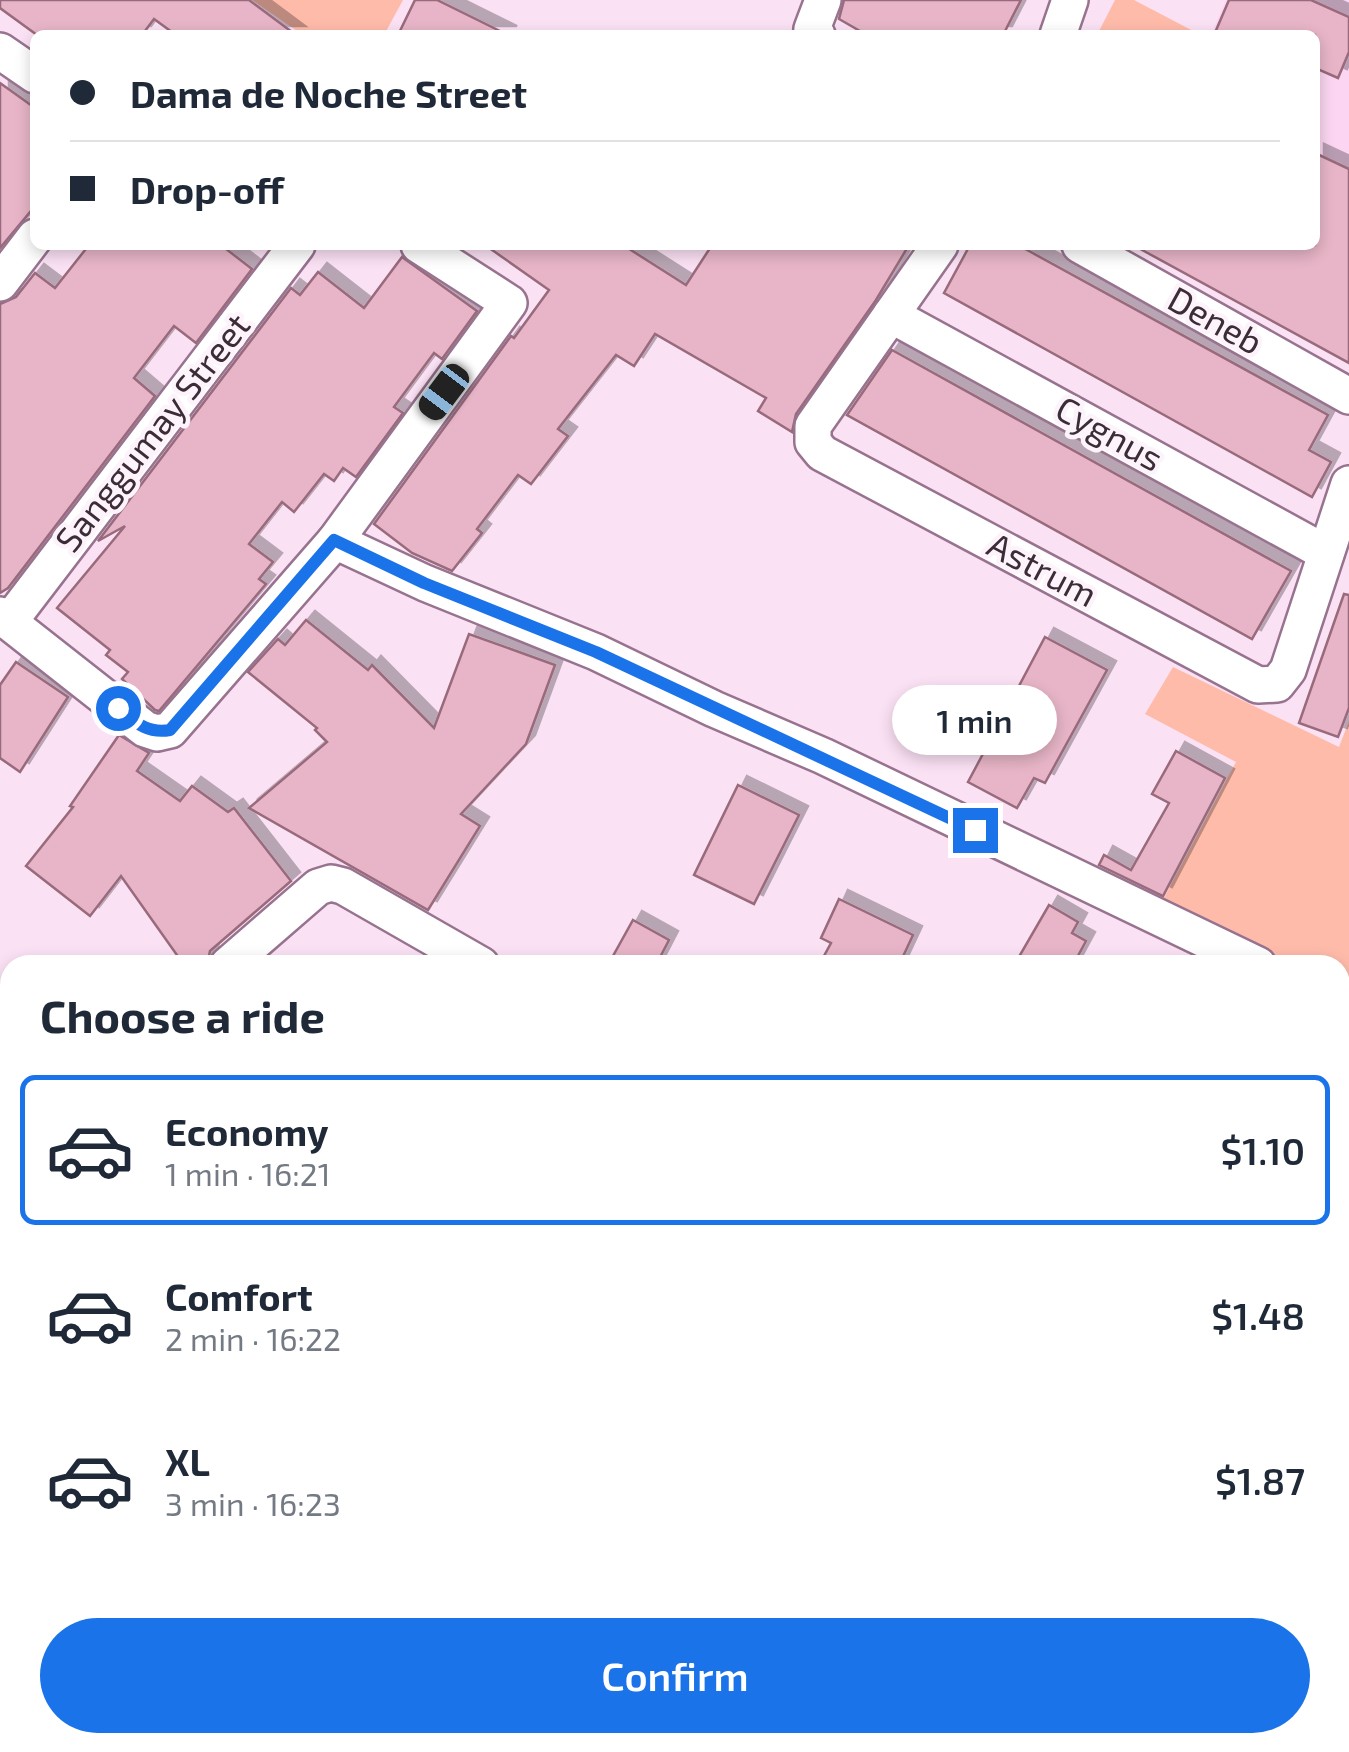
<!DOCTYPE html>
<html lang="en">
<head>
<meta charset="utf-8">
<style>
  :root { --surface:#fff; --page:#f2f2f3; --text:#1f2937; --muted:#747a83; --line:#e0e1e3; --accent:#1a73e8 }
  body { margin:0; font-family:"Exo 2",sans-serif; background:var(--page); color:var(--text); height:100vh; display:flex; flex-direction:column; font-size:38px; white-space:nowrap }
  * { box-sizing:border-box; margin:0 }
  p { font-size:32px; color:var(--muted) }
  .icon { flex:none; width:55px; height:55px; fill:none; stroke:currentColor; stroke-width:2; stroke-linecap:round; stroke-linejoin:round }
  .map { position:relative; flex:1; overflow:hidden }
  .details { position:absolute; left:0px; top:955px; width:1350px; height:798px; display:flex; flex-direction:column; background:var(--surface); border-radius:30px 30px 0 0; box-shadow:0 5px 15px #0003 }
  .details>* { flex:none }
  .banner { position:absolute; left:30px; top:30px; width:1290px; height:220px; border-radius:15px; box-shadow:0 5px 15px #0003; display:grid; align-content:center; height:220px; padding:0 40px; background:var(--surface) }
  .end { position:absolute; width:45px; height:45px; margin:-22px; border:12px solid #1a73e8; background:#fff; box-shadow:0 0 0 5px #fff }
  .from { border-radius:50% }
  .bubble { position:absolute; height:70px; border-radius:35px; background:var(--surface); box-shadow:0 5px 15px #0003; font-size:32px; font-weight:600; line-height:70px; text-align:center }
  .car { position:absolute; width:30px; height:60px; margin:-30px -15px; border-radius:12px; box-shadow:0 0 8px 2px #0007; background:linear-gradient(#222 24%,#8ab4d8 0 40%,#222 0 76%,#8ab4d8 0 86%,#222 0) }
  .banner b { display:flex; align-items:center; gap:35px; height:95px; font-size:38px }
  .banner b+b { border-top:2px solid var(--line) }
  .banner i { width:25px; height:25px; background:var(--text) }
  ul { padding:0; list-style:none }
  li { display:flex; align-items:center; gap:30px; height:150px; margin:0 20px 15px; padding:0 20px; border:5px solid transparent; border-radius:15px }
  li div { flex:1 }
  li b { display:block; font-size:38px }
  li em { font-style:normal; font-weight:600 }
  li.active { border-color:var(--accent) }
  li>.icon { width:90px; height:90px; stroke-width:1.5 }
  h2 { padding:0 40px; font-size:45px; line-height:120px }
  .cta { display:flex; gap:20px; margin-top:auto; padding:20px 40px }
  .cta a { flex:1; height:115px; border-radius:60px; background:var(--accent); color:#fff; font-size:40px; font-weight:600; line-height:115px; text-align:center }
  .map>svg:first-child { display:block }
</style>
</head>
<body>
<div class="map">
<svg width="1349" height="1752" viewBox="0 0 1349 1752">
  <defs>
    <filter id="shadow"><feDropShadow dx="9" dy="-9" stdDeviation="0" flood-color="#0004"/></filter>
  </defs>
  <rect width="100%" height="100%" fill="#fbe1f4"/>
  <polygon fill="#fbd5f1" points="1226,0 1349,0 1349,315 1315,245 1315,35 1211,35"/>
  <g fill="#fba">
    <polygon points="252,0 403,0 384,35 303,35"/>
    <polygon points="1115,0 1134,0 1197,33 1097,35"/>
    <polygon points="1173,667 1339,747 1349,721 1349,1118 1340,1116 1340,965 1289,965 1160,905 1236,762 1145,714"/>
  </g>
  <g fill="#e7b5c7" stroke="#986b7c" stroke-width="2.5" filter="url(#shadow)">
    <polygon points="0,0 249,0 296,35 176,35 154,19 142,35 37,35 0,8"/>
    <polygon points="415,0 437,0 508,35 398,35"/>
    <polygon points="844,0 1021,0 1003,35 867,35 839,19"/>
    <polygon points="1229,0 1311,0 1349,17 1349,52 1338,78 1315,68 1315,35 1214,35"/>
    <polygon points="0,83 35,108 35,206 0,248"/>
    <polygon points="1315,153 1349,169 1349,363 1133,245 1315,245"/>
    <polygon points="89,245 221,245 252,269 196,343 174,326 134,378 155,396 8,588 0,593 0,304 16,297 35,273 55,288"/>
    <polygon points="485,245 623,245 686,285 712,245 909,245 876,300 796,414 792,432 758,411 766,398 655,334 634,366 616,355 558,429 568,436 531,484 518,475 477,529 482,533 452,571 412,553 374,524 511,336 514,338 549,290"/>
    <polygon points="970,245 1018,245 1328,415 1309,450 1331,462 1312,497 944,293"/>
    <polygon points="402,257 477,311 442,359 434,353 394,407 403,413 356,477 343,468 334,481 324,474 294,512 282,502 249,544 273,562 259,579 266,584 159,711 155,710 122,679 128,672 106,655 110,650 57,608 125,526 98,541 291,288 300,295 318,272 364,308"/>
    <polygon points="892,350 1291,571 1252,639 847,415"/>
    <polygon points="1344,594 1349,595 1349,708 1338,737 1299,723"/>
    <polygon points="306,620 368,670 372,665 434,728 469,634 555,665 526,744 461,814 480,826 428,910 249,808 327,742 315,730 317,728 248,672 278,639 285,645"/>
    <polygon points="1045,637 1107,670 1045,783 1034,778 1017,808 968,782"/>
    <polygon points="16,662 68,697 20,772 0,758 0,685"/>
    <polygon points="119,735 149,753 137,771 180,801 192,786 228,812 234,808 291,881 210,951 207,965 184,965 121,876 90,916 26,866 73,807 70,806"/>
    <polygon points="1176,751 1225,778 1163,896 1099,865 1104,855 1131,870 1169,803 1152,794"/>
    <polygon points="738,785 799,815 754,904 694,875"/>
    <polygon points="839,899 913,935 899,965 842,965 824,956 831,943 821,938"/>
    <polygon points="1049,905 1078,922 1072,933 1086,941 1073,965 1038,965 1020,955"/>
    <polygon points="633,920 669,940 656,965 608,965"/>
  </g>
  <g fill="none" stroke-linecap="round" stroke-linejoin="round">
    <defs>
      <g id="minor">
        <polyline points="817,35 812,29 823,0"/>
        <polyline points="1058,35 1070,0"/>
        <polyline points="0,51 35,75"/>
        <polyline points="940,245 813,426 813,442 822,453 1258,685 1277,684 1288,670 1349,484"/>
        <polyline points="1080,245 1349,396"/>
        <polyline points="0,283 35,237"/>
        <polyline points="891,315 1326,553"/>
        <polyline points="335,541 425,583 596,652 714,709 823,756 1258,965"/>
        <polyline points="0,615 145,729 157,733 170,730 335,541 509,303 419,245"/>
        <polyline points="9,622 297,245"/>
        <polyline points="228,965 318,887 331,883 343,886 481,965"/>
        <polyline points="0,1162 10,1153"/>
        <polyline points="0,1302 10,1309"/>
        <polyline points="1340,1312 1349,1314"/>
        <polyline points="1340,1552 1349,1555"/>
        <polyline points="1340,1695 1349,1699"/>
        <polyline points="646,1742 673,1752"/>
        <polyline points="1122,1742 1146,1752"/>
      </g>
    </defs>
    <use href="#minor" stroke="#98738f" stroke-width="40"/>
    <use href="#minor" stroke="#fff" stroke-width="35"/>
  </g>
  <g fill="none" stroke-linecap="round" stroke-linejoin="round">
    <path stroke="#1a73e8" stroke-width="12" d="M118,708c17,14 29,26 52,22l164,-190 90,43 172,69 379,178"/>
  </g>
  <g text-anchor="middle" stroke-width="9" stroke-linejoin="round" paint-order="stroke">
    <g font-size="35" fill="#3c2c38" stroke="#fdf4fb">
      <text transform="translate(1215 321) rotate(29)" y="12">Deneb</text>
      <text transform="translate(153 433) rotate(-52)" y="12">Sanggumay Street</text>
      <text transform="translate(1109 434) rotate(29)" y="12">Cygnus</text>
      <text transform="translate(1042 570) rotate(28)" y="12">Astrum</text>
    </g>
  </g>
</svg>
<i class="end from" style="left:118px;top:708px"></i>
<i class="end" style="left:975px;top:830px"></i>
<div class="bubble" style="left:892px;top:685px;width:165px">1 min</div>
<i class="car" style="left:444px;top:392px;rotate:217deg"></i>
<div class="banner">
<b><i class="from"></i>Dama de Noche Street</b>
<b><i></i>Drop-off</b>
</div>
<section class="details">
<h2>Choose a ride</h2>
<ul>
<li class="active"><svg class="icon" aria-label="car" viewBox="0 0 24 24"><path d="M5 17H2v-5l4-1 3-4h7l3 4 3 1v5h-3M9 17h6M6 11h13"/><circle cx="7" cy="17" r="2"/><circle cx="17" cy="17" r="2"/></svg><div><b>Economy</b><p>1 min · 16:21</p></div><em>$1.10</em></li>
<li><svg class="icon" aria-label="car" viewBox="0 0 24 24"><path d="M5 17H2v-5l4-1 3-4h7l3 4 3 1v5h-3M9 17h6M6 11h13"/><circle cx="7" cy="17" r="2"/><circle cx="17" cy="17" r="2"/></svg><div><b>Comfort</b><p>2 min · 16:22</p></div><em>$1.48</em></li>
<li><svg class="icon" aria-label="car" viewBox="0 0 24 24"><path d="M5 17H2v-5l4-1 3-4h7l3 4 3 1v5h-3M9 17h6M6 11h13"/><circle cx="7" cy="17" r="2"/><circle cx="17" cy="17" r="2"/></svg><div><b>XL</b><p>3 min · 16:23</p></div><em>$1.87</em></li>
</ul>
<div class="cta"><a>Confirm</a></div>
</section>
</div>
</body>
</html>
